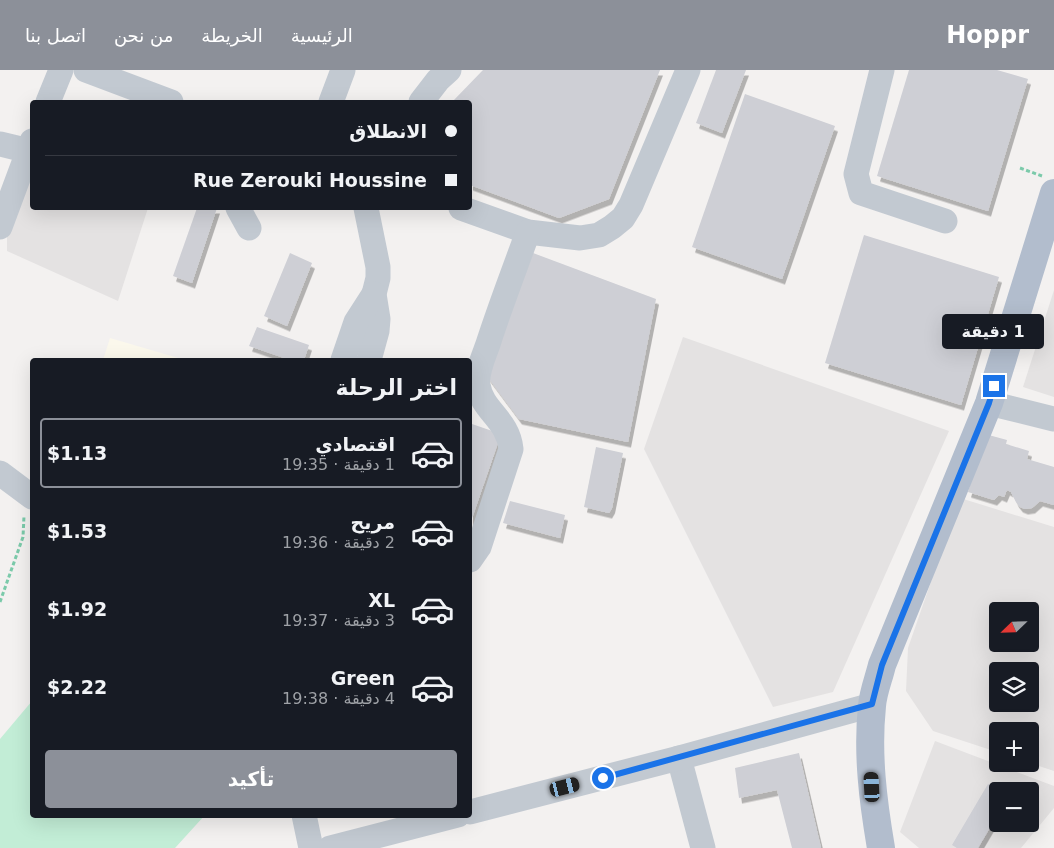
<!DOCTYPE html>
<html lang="ar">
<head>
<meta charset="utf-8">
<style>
  :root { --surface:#171b24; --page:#242831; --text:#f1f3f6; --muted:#9ea1a6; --line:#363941; --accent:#8c9099 }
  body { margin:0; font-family:"DejaVu Sans","Noto Sans Arabic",sans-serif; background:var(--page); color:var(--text); direction:rtl; height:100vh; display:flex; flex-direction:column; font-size:19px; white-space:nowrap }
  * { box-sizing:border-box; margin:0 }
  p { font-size:16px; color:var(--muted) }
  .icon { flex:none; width:28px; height:28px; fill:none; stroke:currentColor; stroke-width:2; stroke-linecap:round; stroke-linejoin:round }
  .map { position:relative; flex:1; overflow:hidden; direction:ltr }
  .drawer { position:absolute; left:30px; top:288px; width:442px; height:460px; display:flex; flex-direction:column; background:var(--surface); border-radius:5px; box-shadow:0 5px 20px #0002; direction:rtl }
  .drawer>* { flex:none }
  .hud { position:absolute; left:30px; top:30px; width:442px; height:110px; border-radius:5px; box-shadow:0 5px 20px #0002; direction:rtl; display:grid; align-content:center; height:110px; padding:0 15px; background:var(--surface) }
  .needle { width:32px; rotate:247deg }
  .buttons { position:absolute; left:989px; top:532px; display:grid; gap:10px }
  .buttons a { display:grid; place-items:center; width:50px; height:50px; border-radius:5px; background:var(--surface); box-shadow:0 5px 20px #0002; font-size:25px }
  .end { position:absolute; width:22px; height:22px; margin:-11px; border:6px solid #1a73e8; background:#fff; box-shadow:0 0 0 2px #fff }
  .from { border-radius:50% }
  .bubble { position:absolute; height:35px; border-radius:5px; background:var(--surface); box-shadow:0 5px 20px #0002; font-size:16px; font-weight:700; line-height:35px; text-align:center; direction:rtl }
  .car { position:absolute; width:15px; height:30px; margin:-15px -8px; border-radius:6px; box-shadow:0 0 4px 1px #0007; background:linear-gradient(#222 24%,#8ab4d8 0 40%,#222 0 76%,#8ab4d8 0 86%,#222 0) }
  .hud b { display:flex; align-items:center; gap:18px; height:48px; font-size:19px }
  .hud b+b { border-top:1px solid var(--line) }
  .hud i { width:12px; height:12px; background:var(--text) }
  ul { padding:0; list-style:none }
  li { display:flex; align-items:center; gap:15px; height:70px; margin:0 10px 8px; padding:0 5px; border:2px solid transparent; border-radius:5px }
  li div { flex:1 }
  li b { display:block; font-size:19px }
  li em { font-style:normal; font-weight:700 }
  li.active { border-color:var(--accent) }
  li>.icon { width:45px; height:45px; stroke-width:1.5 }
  h2 { padding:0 15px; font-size:22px; line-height:60px }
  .cta { display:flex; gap:10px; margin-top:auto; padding:10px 15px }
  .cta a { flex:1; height:58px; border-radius:5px; background:var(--accent); color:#fff; font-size:20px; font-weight:700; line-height:58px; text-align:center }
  header { display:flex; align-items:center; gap:30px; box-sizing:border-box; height:70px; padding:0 25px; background:var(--accent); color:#fff }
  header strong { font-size:24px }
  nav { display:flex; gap:28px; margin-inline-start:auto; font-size:18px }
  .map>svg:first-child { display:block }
</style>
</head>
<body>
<header>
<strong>Hoppr</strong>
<nav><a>الرئيسية</a><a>الخريطة</a><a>من نحن</a><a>اتصل بنا</a></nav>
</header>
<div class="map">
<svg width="1054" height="778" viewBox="0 0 1054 778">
  <defs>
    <filter id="shadow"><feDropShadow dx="3" dy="5.5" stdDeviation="0" flood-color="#0004"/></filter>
  </defs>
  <rect width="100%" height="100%" fill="#f3f1f0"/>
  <polygon fill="#fbf8ec" points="110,268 185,290 103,290"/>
  <g fill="#e4e2e2" fill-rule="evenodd">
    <polygon points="32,96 32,138 148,138 118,231 7,181 7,163"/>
    <polygon points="1054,220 1054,327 1023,317"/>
    <polygon points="683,267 949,361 833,622 773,637 644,379"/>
    <path d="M960,428l94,29v244l-24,-8v-32h-32l-1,21 -64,-21 -27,-40 2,-43zM998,541h32v33h-32zM998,601h32v33h-32z"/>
    <path d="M935,671l119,45v22l-33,40h-102l-19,-16zM998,721h32v33h-32z"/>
  </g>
  <polygon fill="#c2edd6" points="32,631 32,745 205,745 175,778 0,778 0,669"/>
  <g fill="#cecfd5" filter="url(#shadow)">
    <polygon points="483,0 660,0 609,129 559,148 470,115 470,32 452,32"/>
    <polygon points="716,0 746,0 722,63 696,53"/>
    <polygon points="909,0 997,0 1028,9 988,141 877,106"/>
    <polygon points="745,24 835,56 782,209 692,177"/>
    <polygon points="197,138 217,138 192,213 173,206"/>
    <polygon points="864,165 999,207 961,335 825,293"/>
    <polygon points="290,183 312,193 287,256 264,246"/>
    <polygon points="533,183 656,229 628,372 519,349 487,306"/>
    <polygon points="257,257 309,275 304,290 290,290 249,276"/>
    <polygon points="472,354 501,364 470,454 470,360"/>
    <polygon points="985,364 1007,370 1006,374 1029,381 1027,389 1054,397 1054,435 1040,431 1032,438 1025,439 1020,437 1016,432 1011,422 1007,420 1004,427 999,425 994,430 968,422"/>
    <polygon points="596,377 623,383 612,438 609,443 584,437"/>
    <polygon points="510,431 565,445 560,468 503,453"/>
    <polygon points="799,683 821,778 792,778 777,720 739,728 735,698"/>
    <polygon points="988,714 1000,721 998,721 998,744 978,778 957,778 952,775"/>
  </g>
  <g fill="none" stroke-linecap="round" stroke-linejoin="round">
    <g stroke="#7bcaaa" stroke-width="3" stroke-dasharray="4 2.5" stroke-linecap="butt">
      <polyline points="1020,98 1042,106"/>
      <polyline points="0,532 23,467 24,446"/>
    </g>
    <g stroke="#c2c9d1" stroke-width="25">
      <polyline points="86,0 171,32"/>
      <polyline points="882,0 856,104 861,123 945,151"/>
      <polyline points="48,32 61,0"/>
      <polyline points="331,32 343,0"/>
      <polyline points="421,32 438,10 449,0"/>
      <polyline points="0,74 29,81"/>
      <polyline points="238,138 249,158"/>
      <polyline points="366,138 378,197 378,208 374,224 378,249 377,261 369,290"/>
      <polyline points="461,138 528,162 580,168 599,165 612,157 623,148 631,135 688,0"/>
      <polyline points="0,157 32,71"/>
      <polyline points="343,290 356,252 374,224"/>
      <polyline points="989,333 1054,349"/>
      <polyline points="0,403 32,427"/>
      <path d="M470,490l9,-13 32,-98c-3,-30 -29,-38 -33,-64 -2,-14 7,-31 11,-44 12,-37 26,-73 39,-109"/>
      <polyline points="679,688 703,778"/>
      <polyline points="470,742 679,688 872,635"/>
      <polyline points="304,745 311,778"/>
      <polyline points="330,778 458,745"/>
    </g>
    <path stroke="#b2bdcd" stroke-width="28" d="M881,778c-8,-47 -14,-94 -9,-142 1,-14 7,-28 10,-41l107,-262 65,-210"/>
  </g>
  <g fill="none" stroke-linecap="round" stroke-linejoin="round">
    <polyline stroke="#1a73e8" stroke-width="6" points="603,708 872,634 882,595 989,333 994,316"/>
  </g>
</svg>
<div class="buttons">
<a><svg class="needle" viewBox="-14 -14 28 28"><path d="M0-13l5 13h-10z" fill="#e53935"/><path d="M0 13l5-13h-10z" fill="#9ea1a6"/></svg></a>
<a><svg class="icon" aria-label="layers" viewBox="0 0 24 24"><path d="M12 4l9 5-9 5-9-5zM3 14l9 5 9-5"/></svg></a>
<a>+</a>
<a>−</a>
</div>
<i class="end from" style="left:603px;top:708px"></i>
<i class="end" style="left:994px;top:316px"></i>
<div class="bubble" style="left:942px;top:244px;width:102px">1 دقيقة</div>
<i class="car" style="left:565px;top:717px;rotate:76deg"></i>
<i class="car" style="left:872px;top:717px;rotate:357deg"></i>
<div class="hud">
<b><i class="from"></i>الانطلاق</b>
<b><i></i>Rue Zerouki Houssine</b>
</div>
<section class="drawer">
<h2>اختر الرحلة</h2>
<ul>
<li class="active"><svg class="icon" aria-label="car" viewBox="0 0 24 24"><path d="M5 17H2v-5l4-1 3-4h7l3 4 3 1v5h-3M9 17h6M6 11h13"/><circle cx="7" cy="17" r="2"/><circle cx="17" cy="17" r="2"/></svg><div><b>اقتصادي</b><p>1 دقيقة · 19:35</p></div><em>$1.13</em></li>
<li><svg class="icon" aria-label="car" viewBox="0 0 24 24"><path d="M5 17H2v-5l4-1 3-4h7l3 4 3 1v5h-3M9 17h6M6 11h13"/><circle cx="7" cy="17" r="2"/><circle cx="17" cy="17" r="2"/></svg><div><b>مريح</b><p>2 دقيقة · 19:36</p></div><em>$1.53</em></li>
<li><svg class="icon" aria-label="car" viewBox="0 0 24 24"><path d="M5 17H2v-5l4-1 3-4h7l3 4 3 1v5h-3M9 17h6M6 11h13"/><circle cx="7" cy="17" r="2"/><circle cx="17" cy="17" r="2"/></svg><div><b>XL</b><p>3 دقيقة · 19:37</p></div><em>$1.92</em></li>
<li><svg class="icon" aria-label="car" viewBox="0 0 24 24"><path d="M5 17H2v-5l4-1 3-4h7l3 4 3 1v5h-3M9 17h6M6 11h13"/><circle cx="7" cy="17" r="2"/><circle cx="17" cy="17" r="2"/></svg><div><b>Green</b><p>4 دقيقة · 19:38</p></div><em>$2.22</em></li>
</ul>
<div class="cta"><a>تأكيد</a></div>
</section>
</div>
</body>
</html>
